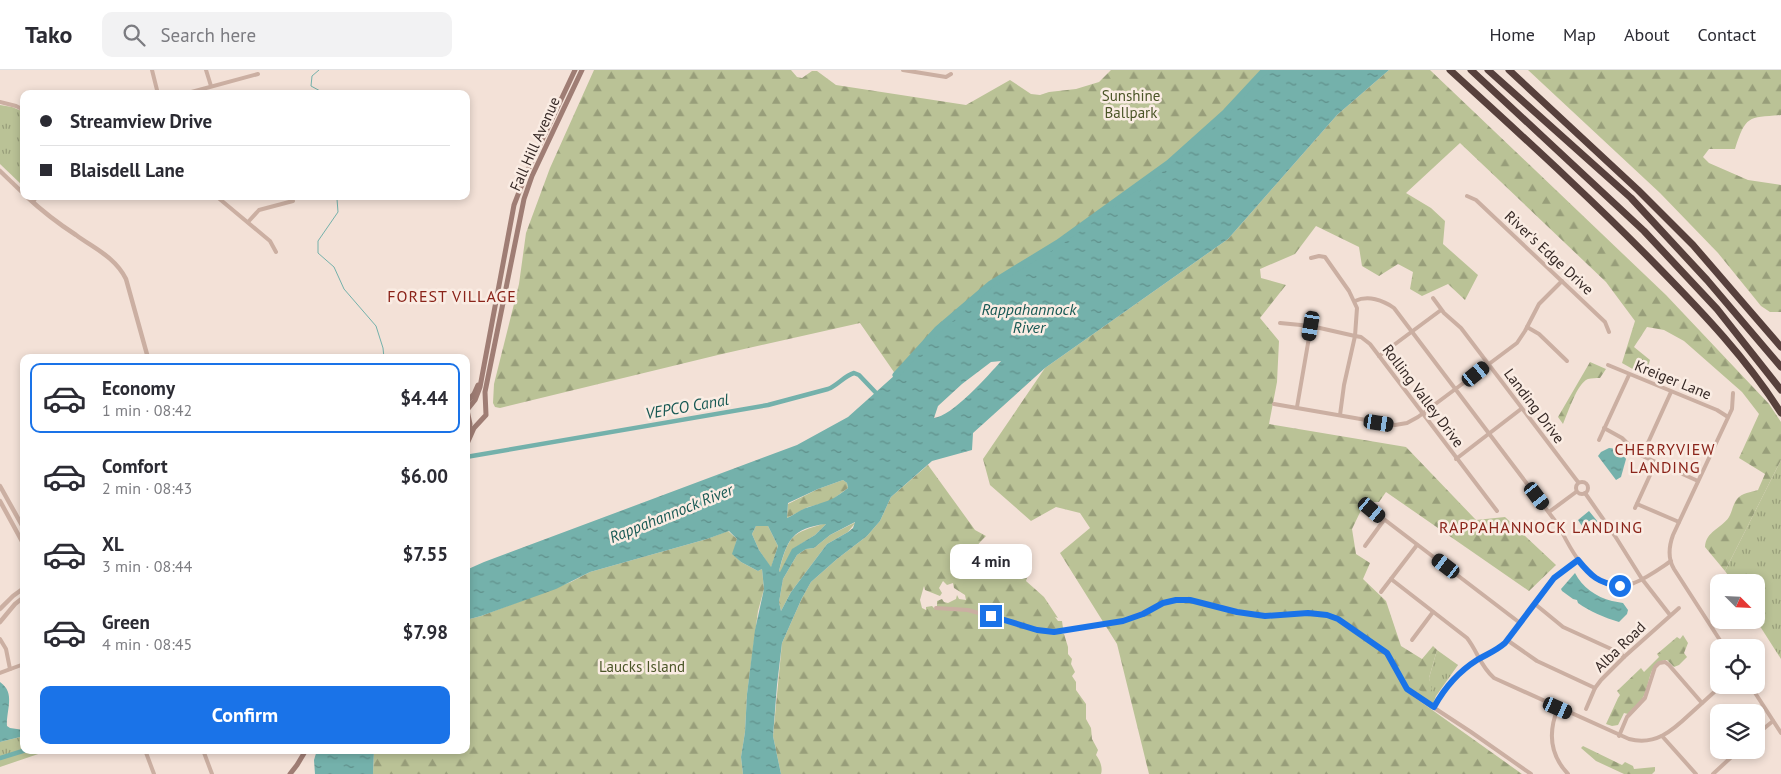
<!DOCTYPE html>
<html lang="en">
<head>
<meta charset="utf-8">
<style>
  :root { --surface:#fff; --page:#f2f2f3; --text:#2b2b33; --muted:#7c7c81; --line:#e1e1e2; --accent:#1a73e8 }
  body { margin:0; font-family:"PT Sans",sans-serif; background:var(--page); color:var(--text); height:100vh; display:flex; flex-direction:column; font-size:19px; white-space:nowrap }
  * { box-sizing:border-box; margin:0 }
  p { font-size:16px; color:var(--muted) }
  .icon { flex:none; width:28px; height:28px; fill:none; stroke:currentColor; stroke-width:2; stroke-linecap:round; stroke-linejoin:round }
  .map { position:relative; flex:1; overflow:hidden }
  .side { position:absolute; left:20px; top:284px; width:450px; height:400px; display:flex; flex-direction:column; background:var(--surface); border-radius:10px; box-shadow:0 2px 8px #0003 }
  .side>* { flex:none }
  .banner { position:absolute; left:20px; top:20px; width:450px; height:110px; border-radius:10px; box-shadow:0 2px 8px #0003; display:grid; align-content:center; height:110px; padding:0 20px; background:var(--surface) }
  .needle { width:32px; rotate:114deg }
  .tools { position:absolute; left:1710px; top:504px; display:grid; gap:10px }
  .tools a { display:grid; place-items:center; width:55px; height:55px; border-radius:10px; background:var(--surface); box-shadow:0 2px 8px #0003; font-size:25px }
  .end { position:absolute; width:22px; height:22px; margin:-11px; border:6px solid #1a73e8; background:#fff; box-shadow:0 0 0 2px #fff }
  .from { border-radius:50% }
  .bubble { position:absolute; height:35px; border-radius:10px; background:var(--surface); box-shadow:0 2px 8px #0003; font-size:16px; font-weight:600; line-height:35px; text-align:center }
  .car { position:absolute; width:15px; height:30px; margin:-15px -8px; border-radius:6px; box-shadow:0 0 4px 1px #0007; background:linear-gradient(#222 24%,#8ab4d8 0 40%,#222 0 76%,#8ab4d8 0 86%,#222 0) }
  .banner b { display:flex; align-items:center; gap:18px; height:48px; font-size:19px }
  .banner b+b { border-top:1px solid var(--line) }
  .banner i { width:12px; height:12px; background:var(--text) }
  ul { padding:9px 0 0; list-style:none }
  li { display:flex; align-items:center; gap:15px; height:70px; margin:0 10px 8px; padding:0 10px; border:2px solid transparent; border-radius:10px }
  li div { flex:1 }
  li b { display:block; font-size:19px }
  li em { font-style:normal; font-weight:600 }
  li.active { border-color:var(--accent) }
  li>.icon { width:45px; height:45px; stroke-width:1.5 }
  .action { display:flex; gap:10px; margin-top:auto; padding:10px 20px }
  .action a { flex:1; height:58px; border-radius:10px; background:var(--accent); color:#fff; font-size:20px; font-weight:600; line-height:58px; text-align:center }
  header { display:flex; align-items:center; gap:30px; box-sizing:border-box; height:70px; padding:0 25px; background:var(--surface); border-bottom:1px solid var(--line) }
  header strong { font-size:24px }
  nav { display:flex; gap:28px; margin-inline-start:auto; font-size:18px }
  .search { width:350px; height:45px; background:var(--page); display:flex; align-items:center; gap:12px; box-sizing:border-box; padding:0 18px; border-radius:10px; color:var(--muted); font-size:19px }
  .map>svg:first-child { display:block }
</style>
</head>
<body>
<header>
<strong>Tako</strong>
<div class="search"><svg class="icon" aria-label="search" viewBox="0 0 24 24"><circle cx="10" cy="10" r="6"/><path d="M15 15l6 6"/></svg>Search here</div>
<nav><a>Home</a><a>Map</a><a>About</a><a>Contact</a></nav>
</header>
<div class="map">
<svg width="1781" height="704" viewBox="0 0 1781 704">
  <defs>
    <pattern id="grass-tufts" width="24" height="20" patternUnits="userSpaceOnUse" patternTransform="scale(1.25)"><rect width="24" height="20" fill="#bac296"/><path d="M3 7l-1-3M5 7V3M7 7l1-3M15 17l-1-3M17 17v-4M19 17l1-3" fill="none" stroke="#989e7a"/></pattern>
    <pattern id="forest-firs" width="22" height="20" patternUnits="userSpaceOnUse" patternTransform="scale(1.25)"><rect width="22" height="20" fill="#bac296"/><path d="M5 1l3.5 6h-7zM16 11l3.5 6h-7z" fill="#989e7a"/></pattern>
    <pattern id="water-ripples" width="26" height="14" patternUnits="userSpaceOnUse" patternTransform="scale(1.25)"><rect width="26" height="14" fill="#74b1ab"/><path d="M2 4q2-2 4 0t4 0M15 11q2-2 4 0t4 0" fill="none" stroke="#60908b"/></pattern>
  </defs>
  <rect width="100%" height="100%" fill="#f3e1d7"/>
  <g fill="url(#grass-tufts)">
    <polygon points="0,35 12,37 24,42 24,117 0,94"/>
    <polygon points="1781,390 1781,589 1756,550 1756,512 1733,512 1725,501"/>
    <polygon points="1437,580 1458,595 1436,626 1431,639 1414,627 1419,620 1430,614 1429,608"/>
    <polygon points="24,666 24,680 50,680 0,697 0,672"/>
  </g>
  <g fill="url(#forest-firs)">
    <polygon points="594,0 791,0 797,7 802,8 812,1 817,1 836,15 966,35 1010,10 1031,24 1040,25 1049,22 1076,19 1099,12 1111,0 1265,0 1226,42 1169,93 1058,173 991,214 937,260 896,305 860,253 722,284 500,338 495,337 493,333 494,314 519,214 526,163 550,98"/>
    <path d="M1389,0h41l236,225 103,109 12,18v38l-56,111 -20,-24c1,-16 16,-18 24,-30 3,-5 4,-13 8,-18 5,-6 14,-7 21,-9l7,-16 -26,-16 20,-44 -17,-22 -58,-51 -20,-11 -17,-3 -13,20 16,13 -5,16 -23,-13 13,-42 -29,-39 -146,-139 -54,50 25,15 14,13 -2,23 35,31 -13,25 -17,-16 -26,12 -12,-7 3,-17 -15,-8 -19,12 -17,-10 -3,-19 -43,-21 -21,28 -35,15 1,9 25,7 -26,33 19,23 -2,41 -8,42 137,23 70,73 29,-3 51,48 -27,26 -143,-99 -7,10h-14l-13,27 4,25 14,9 -7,16 23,22 15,45 21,13 11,-13 4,4 -8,28 3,11 -4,6 -9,-5 -5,7 108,77h-373l-32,-130 -57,-91 30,-25 -10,-15 -24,-6 -25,14 -41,-36 -7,-26 62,-91 183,-129 109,-124z"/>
    <path d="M1528,0h253v45c-33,3 -35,0 -46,34h-26l-6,8 6,6 39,17 33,5v127h-11l-9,-6 -43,-53 -58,-60z"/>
    <path d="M1590,292l16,7 -6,9c-4,0 -8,0 -12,1 -11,4 -20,34 -25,45l-5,-7z"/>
    <path d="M928,395l47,65 11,6c-7,6 -12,16 -20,17l-3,-2 -2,1 4,5 -4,4v9l6,4 8,-7 6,2v-5h7l4,3 5,-4 4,1 3,-3 8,-2 7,12 5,2 -1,3 4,2 -1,3 18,16 14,21 -3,-1 3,4h4l1,7 -4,1v1l-12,1 -77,-21 -33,-2v-7l5,-2 2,3 4,1 8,-4 1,-4 2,4 7,1 -1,-5 -11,-7 -1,-5 -6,2 -4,-4 -4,7 3,5 -2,3 -15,-6 -1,-4 -4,14 2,8 4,2v-3l6,-1 3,3 33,2 75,21 21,2 4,13v7l4,5 -1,5 4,8 -3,4 4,6v8l10,14v15l5,9 1,11 6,11 -2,5c4,5 7,13 5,19h-320l-8,-38 9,-93 20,-45 9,-16 26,-23 30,-23 13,-15 11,-24z"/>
    <polygon points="843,410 847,413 848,418 829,432 808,437 787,448 788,434 818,419"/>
    <polygon points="856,452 848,462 827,474 791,522 781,541 779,532 783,509 797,485 806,479 814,478 830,465"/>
    <path d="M827,453l-12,12 -22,14 -13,24 -1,-2c10,-36 12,-38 48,-48z"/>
    <polygon points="756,456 768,456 778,476 771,498 759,480 752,464"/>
    <polygon points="728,461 737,469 733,484 741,492 758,501 762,499 764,519 758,541 747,624 745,662 741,687 743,704 373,704 374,680 466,680 466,550 481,546 571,512 590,502 707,469"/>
    <path d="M1683,565l5,8 -4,10 3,4 -8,8 -5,2 -7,-7c-20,1 -16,26 -25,39 -4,5 -10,10 -14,15l-4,-1 -6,12 -6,1 -6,-2 12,-26 2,-3 -3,-4 24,-23 3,4 15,-15 -2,-3 20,-17 3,2z"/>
    <polygon points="1583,676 1622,695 1625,692 1633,696 1634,699 1655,697 1655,701 1652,704 1624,704 1596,691 1581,678"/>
  </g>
  <g fill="url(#water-ripples)" fill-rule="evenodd">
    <path d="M1265,0h124l-52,45 -109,124 -183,129 -72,65 -1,17 -40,11 -41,36 -11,24 -13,15 -30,23 -26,23 -9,16 -20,45 -5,42 -4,51 8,38h-38l-2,-17 4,-25 2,-38 8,-64 9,-41 -2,-20 -4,2 -17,-9 -9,-8 5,-15 -8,-8 -22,8 -117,33 -34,17 -75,27 -15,4v-50l18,-8 313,-117 51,-28 47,-42 42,-45 54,-46 67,-41 111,-80 57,-51zM1001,291c-12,14 -50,56 -67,57l4,-12 24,-22 29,-22zM843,410l4,3 1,5c-16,13 -21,13 -39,19 -8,2 -15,8 -22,11l1,-15 30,-14zM855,452l-2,6 -5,4 -21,12 -36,48 -10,19 -2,-9 4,-23 14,-24 9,-6 8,-1 16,-13zM826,454l-11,11 -23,14 -12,23 -1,-1c8,-31 13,-43 47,-47zM756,456h12l10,20 -7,21 -12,-17 -7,-16z"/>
    <path d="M1609,378c7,0 14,5 17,11l-5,18 -5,3 -18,-24 3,-4z"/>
    <polygon points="1589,441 1598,452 1595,455 1591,450 1582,456 1578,450"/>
    <path d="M1575,503c7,14 21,24 37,28 4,1 7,1 11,2l5,7 -1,4 -8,8c-14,-4 -30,-11 -41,-19l-1,-3 -4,-1 -11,-8 -1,-2z"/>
    <path d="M0,612c16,11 6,28 7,44l3,2 14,2v6l-24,6z"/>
    <polygon points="317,680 374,680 373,704 315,704 314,690"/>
  </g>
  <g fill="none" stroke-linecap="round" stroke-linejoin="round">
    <g stroke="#74b1ab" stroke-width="1">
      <polyline points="319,0 312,6 311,16 322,22 322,24"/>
      <polyline points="335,126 337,129 338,142 318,171 318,183 334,197 344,219 376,256 383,278 384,288"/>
    </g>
    <g stroke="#74b1ab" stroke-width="4.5">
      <path d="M466,387l302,-52 60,-16c10,-4 16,-13 26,-16l5,2 20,21"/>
      <polyline points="0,688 26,680"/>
    </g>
    <polyline stroke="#74b1ab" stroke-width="7" points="896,305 937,260 991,214 1058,173 1169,93 1226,42 1265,0"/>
    <g stroke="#cbafa2" stroke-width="4">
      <polyline points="152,0 158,24"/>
      <polyline points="206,0 211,16"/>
      <polyline points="903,0 946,7 951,4"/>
      <polyline points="184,24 258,4"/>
      <polyline points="0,32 16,36 24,40"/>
      <polyline points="216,126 270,171 276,182"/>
      <polyline points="1467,126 1476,130 1605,252 1609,262"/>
      <polyline points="33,132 37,126"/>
      <polyline points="248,152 259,140 293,131"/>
      <polyline points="1311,188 1319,186 1325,187 1349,221 1357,238 1355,266 1344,315 1340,345"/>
      <polyline points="1433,228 1444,243 1461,258 1578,412"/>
      <path d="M1355,231c13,-6 28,-1 39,7l165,218c14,29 36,71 75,57 13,-5 25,-14 37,-22"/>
      <polyline points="1280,253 1311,256 1355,266 1361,267 1370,274 1497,441"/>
      <polyline points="1527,257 1539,264 1567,291"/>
      <polyline points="1379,286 1441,240"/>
      <polyline points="1608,295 1717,340 1728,347"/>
      <polyline points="1274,334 1395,355 1407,353 1418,347 1517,273 1525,261 1539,234 1562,211"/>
      <polyline points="1297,337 1311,256"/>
      <polyline points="1604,358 1622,368 1638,384 1698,411"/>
      <polyline points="1599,370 1629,305"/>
      <polyline points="1642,386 1671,322"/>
      <polyline points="1456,389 1521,339"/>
      <circle cx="1582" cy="418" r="6"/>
      <polyline points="1585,423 1615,466 1642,509 1670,545"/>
      <polyline points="1637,434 1679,452"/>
      <polyline points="1635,438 1656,392"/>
      <polyline points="1372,440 1520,553"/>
      <polyline points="1549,442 1576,422"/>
      <polyline points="1365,476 1384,450"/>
      <path d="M1391,509l76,59c11,14 13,28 27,40l135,61c26,7 43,-8 61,-25 11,-10 21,-19 32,-29"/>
      <polyline points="1381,522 1417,475"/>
      <polyline points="1535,534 1563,557 1620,583 1624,587"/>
      <path d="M936,538l32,2 69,20 17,2 69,-11 46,-20 21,-1 64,15 20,1 34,-3 19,2 11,4 49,34c10,11 11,28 23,39l61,40 60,42"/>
      <polyline points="0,569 6,579 10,599"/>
      <polyline points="1412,570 1433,542"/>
      <polyline points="1507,570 1537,591 1595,618"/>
      <path d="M1725,578l-51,-79c-6,-10 -5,-23 -1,-34l59,-126 1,-16"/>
      <polyline points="0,603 24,594"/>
      <polyline points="1750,615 1781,663"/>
      <path d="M1434,637c11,-20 24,-35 43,-47 10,-6 19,-9 28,-17l48,-65 25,-18"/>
      <path d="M1558,638c-10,24 -9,46 10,66"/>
      <polyline points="1586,639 1595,618 1601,610 1624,587 1679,538"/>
      <polyline points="1756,665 1773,651"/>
      <polyline points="1619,666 1627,647 1645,628 1655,597 1659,593 1665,592 1669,595 1702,633"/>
      <polyline points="1662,666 1696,704"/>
      <polyline points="145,680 154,704"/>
      <polyline points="203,680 212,704"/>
      <polyline points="1713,704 1739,680"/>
    </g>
    <g stroke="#cbafa2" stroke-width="4.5">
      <polyline points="0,101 24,124"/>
      <path d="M26,126c16,15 33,28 50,39 19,14 39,22 50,44l22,79"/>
      <polyline points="0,416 24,459"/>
      <polyline points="0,431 24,475"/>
      <polyline points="0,539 13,526 24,518"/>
      <polyline points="0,552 15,534 24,527"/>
    </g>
    <g stroke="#9f7d74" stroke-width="5">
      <polyline points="466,333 474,324 478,315"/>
      <polyline points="468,365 470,354 467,340 475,330 480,317 514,135 526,104 575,0"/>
      <polyline points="466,376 474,358 486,345 485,322 524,129 532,106 582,0"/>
      <polyline points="290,704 297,695 306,680"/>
    </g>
    <g stroke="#57403c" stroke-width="7">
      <path d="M1450,0c71,65 142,129 209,198 44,45 88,91 122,145"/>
      <polyline points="1471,0 1644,161 1717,239 1781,320"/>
      <polyline points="1488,0 1631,128 1707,210 1781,297"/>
      <polyline points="1509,0 1638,120 1693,175 1781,277"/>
    </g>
  </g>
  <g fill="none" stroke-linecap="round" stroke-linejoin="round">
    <path stroke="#1a73e8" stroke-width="6" d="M991,546l46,14 17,2 69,-11 20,-7 20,-11 13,-3h14l47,12 28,4 43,-3 19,2 11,4 49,34 20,36 27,18c11,-20 24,-35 43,-47 10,-6 19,-9 28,-17l49,-65 24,-18c13,16 20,23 42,26"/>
  </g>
  <g text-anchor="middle" stroke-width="5" stroke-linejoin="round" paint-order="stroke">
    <g font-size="15" fill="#4b5527" stroke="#faece3">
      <text x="1131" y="31">Sunshine<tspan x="1131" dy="17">Ballpark</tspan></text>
      <text x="642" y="602">Laucks Island</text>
    </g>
    <g font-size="15" fill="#352825" stroke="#faece3">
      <text transform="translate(535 74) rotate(-66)" y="5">Fall Hill Avenue</text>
      <text transform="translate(1549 183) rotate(43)" y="5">River's Edge Drive</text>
      <text transform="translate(1673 310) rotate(22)" y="5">Kreiger Lane</text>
      <text transform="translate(1423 326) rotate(53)" y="5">Rolling Valley Drive</text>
      <text transform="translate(1534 336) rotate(53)" y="5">Landing Drive</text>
      <text transform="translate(1620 577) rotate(-44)" y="5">Alba Road</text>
    </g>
    <g font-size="16" letter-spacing="1" fill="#8a2319" stroke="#faece3">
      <text x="452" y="232">FOREST VILLAGE</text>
      <text x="1665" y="385">CHERRYVIEW<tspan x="1665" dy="18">LANDING</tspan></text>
      <text x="1541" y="463">RAPPAHANNOCK LANDING</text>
    </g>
    <g font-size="16" font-style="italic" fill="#185954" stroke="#faece3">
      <text x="1029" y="245">Rappahannock<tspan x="1029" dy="18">River</tspan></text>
      <text transform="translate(687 336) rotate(-10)" y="6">VEPCO Canal</text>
      <text transform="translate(671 443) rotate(-22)" y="6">Rappahannock River</text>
    </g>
  </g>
</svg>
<div class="tools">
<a><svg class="needle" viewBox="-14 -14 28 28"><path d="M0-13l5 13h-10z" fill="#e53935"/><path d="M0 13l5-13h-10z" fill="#7c7c81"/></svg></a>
<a><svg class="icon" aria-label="locate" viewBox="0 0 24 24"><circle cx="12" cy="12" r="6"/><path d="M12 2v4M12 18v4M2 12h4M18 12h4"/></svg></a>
<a><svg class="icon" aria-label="layers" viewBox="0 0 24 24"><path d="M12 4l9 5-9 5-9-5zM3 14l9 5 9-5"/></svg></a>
</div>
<i class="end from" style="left:1620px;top:516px"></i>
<i class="end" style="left:991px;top:546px"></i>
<div class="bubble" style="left:950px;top:474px;width:82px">4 min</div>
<i class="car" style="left:1311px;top:256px;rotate:190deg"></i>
<i class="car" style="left:1476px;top:304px;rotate:51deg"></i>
<i class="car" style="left:1379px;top:353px;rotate:99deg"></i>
<i class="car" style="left:1537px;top:426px;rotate:143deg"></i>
<i class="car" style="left:1372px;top:440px;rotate:130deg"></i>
<i class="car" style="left:1446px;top:496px;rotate:307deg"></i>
<i class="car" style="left:1558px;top:638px;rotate:114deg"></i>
<div class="banner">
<b><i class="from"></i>Streamview Drive</b>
<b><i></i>Blaisdell Lane</b>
</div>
<section class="side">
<ul>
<li class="active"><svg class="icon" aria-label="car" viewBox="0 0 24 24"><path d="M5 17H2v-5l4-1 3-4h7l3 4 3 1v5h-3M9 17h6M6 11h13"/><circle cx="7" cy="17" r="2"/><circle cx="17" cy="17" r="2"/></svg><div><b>Economy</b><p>1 min · 08:42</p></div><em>$4.44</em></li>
<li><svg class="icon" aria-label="car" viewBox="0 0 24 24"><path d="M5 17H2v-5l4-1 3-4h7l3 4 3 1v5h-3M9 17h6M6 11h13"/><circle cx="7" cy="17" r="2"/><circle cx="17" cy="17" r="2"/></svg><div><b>Comfort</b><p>2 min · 08:43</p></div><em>$6.00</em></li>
<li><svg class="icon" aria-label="car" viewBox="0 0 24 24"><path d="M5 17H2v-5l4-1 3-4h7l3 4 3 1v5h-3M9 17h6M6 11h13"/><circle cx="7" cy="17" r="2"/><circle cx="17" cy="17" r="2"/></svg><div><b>XL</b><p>3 min · 08:44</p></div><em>$7.55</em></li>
<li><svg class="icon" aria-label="car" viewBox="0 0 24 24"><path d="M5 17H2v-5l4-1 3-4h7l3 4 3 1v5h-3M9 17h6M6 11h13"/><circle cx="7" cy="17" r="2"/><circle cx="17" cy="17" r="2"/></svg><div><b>Green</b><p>4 min · 08:45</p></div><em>$7.98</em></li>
</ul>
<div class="action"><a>Confirm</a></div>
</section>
</div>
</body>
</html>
